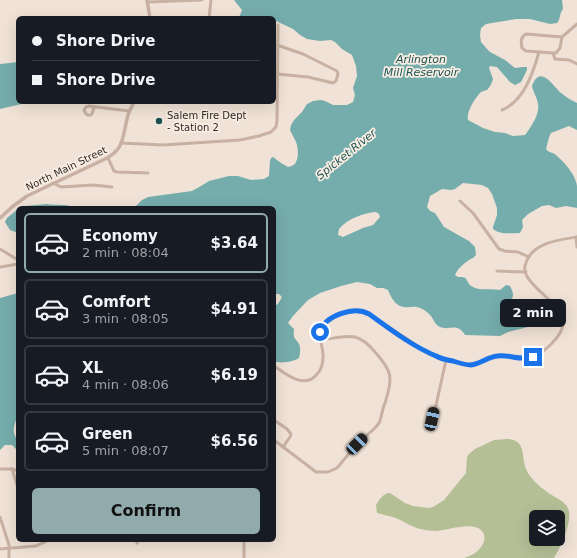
<!DOCTYPE html>
<html lang="en">
<head>
<meta charset="utf-8">
<style>
  :root { --surface:#171b24; --page:#20242c; --text:#f1f3f6; --muted:#9ea1a6; --line:#363941; --accent:#91abad }
  body { margin:0; font-family:"DejaVu Sans",sans-serif; background:var(--page); color:var(--text); height:100vh; display:flex; flex-direction:column; font-size:15px; white-space:nowrap }
  * { box-sizing:border-box; margin:0 }
  p { font-size:13px; color:var(--muted) }
  .icon { flex:none; width:22px; height:22px; fill:none; stroke:currentColor; stroke-width:2; stroke-linecap:round; stroke-linejoin:round }
  .map { position:relative; flex:1; overflow:hidden }
  .sheet { position:absolute; left:16px; top:206px; width:260px; height:336px; display:flex; flex-direction:column; background:var(--surface); border-radius:6px; box-shadow:0 4px 16px #0002 }
  .sheet>* { flex:none }
  .top-card { position:absolute; left:16px; top:16px; width:260px; height:88px; border-radius:6px; box-shadow:0 4px 16px #0002; display:grid; align-content:center; height:88px; padding:0 16px; background:var(--surface) }
  .fabs { position:absolute; left:529px; top:510px; display:grid; gap:8px }
  .fabs a { display:grid; place-items:center; width:36px; height:36px; border-radius:6px; background:var(--surface); box-shadow:0 4px 16px #0002; font-size:20px }
  .end { position:absolute; width:18px; height:18px; margin:-9px; border:5px solid #1a73e8; background:#fff; box-shadow:0 0 0 2px #fff }
  .from { border-radius:50% }
  .bubble { position:absolute; height:28px; border-radius:6px; background:var(--surface); box-shadow:0 4px 16px #0002; font-size:13px; font-weight:700; line-height:28px; text-align:center }
  .car { position:absolute; width:12px; height:24px; margin:-12px -6px; border-radius:5px; box-shadow:0 0 3px 1px #0007; background:linear-gradient(#222 24%,#8ab4d8 0 40%,#222 0 76%,#8ab4d8 0 86%,#222 0) }
  .top-card b { display:flex; align-items:center; gap:14px; height:38px; font-size:15px }
  .top-card b+b { border-top:1px solid var(--line) }
  .top-card i { width:10px; height:10px; background:var(--text) }
  ul { padding:7px 0 0; list-style:none }
  li { display:flex; align-items:center; gap:12px; height:60px; margin:0 8px 6px; padding:0 8px; border:2px solid var(--line); border-radius:6px }
  li div { flex:1 }
  li b { display:block; font-size:15px }
  li em { font-style:normal; font-weight:700 }
  li.current { border-color:var(--accent) }
  li>.icon { width:36px; height:36px; stroke-width:1.5 }
  .cta { display:flex; gap:8px; margin-top:auto; padding:8px 16px }
  .cta a { flex:1; height:46px; border-radius:6px; background:var(--accent); color:#111; font-size:16px; font-weight:700; line-height:46px; text-align:center }
  .map>svg:first-child { display:block }
</style>
</head>
<body>
<div class="map">
<svg width="577" height="558" viewBox="0 0 577 558">
  <rect width="100%" height="100%" fill="#f0e2d6"/>
  <path fill="#b4bf96" fill-rule="evenodd" d="M507,439c21,1 13,19 20,32 4,8 12,15 19,20 7,6 18,9 22,17 5,13 -7,39 -14,50h-90c3,-1 8,-3 11,-5 8,-5 15,-19 3,-25 -11,-5 -30,2 -42,3 -5,0 -11,-1 -16,-2 -8,-2 -15,-7 -22,-10 -7,-3 -14,-4 -21,-6l-1,-8c3,-5 7,-12 14,-12l15,10 8,3 15,2 5,-1 11,-7 22,-27 1,-16 2,-3 6,-5 19,-9zM536,517h22v22h-22z"/>
  <g fill="#75adac" fill-rule="evenodd">
    <path d="M234,0h328l1,9c-4,5 -2,9 -6,14l-7,1 -20,-5h-14l-30,5 -5,4 -1,7 1,7 6,7 3,3 15,8 10,8 8,-1h4v3l-6,12 -6,3 -5,-3 -13,-15 -7,-1 -1,2 4,11c-1,4 -3,8 -6,11 -2,1 -5,1 -6,2 -6,6 -15,20 -13,28l15,8 12,4 10,1 8,3 12,-1c6,-8 15,-21 13,-31 -1,-7 -5,-12 -6,-18 8,-22 20,-1 29,7 5,4 10,7 16,10v27l-8,-4 -18,7c-3,5 -3,10 -5,16 3,4 6,3 10,6 8,7 20,20 21,31 0,7 0,15 0,22l-11,-2 -10,2 -7,-3 -7,1 -14,8 -6,6 1,7 -3,6c-10,0 -19,2 -27,-4v-2l4,-12v-7l-5,-14 -4,-6 -6,-3 -19,-2 -8,6 -4,1 -9,-1 -12,7 -3,11 3,4 5,2 9,14 16,9 9,5 6,6 1,8 -3,3c-6,2 -16,11 -18,17l3,2c12,-1 7,6 15,10 7,4 18,1 27,3l6,-5 4,1c1,2 3,6 3,8 0,8 -10,14 5,17 11,3 21,-7 29,5l-1,4 -2,3 -36,9 -8,4 -35,-1c-8,-13 -15,-4 -25,-8 -6,-3 -6,-8 -10,-12 -2,-2 -5,-5 -8,-6 -7,-4 -11,-1 -18,-2 -9,-1 -13,-10 -16,-17l-5,-2h-6l-7,-4 -13,-2 -16,4 -21,7 -12,7 -15,16 -5,7 6,6c-1,11 1,8 5,15 2,4 1,10 0,14 -6,4 -19,6 -25,3v-13l2,-3 -2,-10v-29l4,-2 4,-7 -3,-3h-5v-86h-140l8,-8 6,-3 44,-6 9,-5 8,-5 20,-5h9l13,4 13,-1 5,-3 1,-15 1,-3 2,-1 8,6 7,4c4,-1 7,-2 8,-5 3,-5 2,-15 0,-20 -2,-4 -4,-8 -6,-12l1,-5 3,-5 8,-8 5,-8 6,-3 8,-1 4,1 8,4h14l6,-3 2,-7 -2,-7 4,-12 -1,-10 -4,-11 -10,-6 -7,-7 -4,-2 -11,1 -13,-2 -7,-4 -7,-6 -19,-9v-2h-36l2,-3 2,-5zM376,212l3,2 1,3 -7,8 -10,3 -20,9 -5,-2 1,-6c8,-10 24,-16 37,-17z"/>
    <polygon points="18,62 18,102 35,102 26,103 0,109 0,64"/>
    <path d="M47,204c9,2 19,-1 28,4h-56l6,-2z"/>
    <polygon points="18,209 18,233 10,230 5,222 7,218"/>
    <path d="M18,293v123c-4,8 -7,17 0,24v11l-6,-6h-7l-5,5v-152z"/>
  </g>
  <g fill="none" stroke-linecap="round" stroke-linejoin="round">
    <g stroke="#c8b1a2" stroke-width="3">
      <polyline points="148,2 202,0"/>
      <polyline points="209,18 211,0"/>
      <path d="M562,37l-36,-3c-6,3 -5,9 -4,14l4,3 27,2 2,6 14,1 8,4"/>
      <polyline points="274,45 277,45 303,54 337,71 338,74 336,81 333,83 308,77 277,74"/>
      <polyline points="553,53 556,53 560,48 562,37 577,24"/>
      <path d="M94,107c-1,5 -2,11 -8,7l-2,-4 2,-3 3,-1 40,5"/>
      <path d="M502,110c22,-9 31,-37 37,-58"/>
      <polyline points="121,143 163,145 240,140 259,136 271,132 276,127 277,121 278,25"/>
      <polyline points="108,158 114,171 117,172 148,173"/>
      <polyline points="53,183 61,187 93,185 112,187"/>
      <polyline points="460,201 473,213 499,249 505,251 518,252 529,257"/>
      <polyline points="576,237 577,247"/>
      <polyline points="0,249 18,260"/>
      <polyline points="0,267 18,264"/>
      <polyline points="497,271 526,272"/>
      <path d="M274,366c12,8 31,24 43,8 4,-4 6,-11 6,-17 1,-8 -5,-18 -2,-27 3,-9 12,-14 21,-16 9,-3 19,-5 27,0 13,8 25,17 38,25 9,7 20,15 31,18 11,4 28,10 39,6 6,-2 13,-6 20,-7 10,-2 19,4 30,3 13,-2 37,-23 36,-37 -1,-20 -42,-38 -38,-56 5,-23 32,-26 52,-29"/>
      <polyline points="433,419 446,360"/>
      <polyline points="274,420 287,429 291,434 290,437 283,447"/>
      <path d="M274,440l42,32h12l9,-4 20,-24 18,-16 4,-5c3,-6 3,-14 6,-20 8,-25 8,-31 -10,-51 -5,-6 -12,-13 -20,-15 -11,-2 -23,2 -34,3"/>
      <polyline points="0,469 12,469 18,471"/>
      <polyline points="12,469 18,488"/>
      <polyline points="0,517 9,545 9,558"/>
      <polyline points="137,540 137,543"/>
      <polyline points="0,549 36,546 49,540"/>
      <polyline points="244,558 244,540"/>
    </g>
    <g stroke="#c8b1a2" stroke-width="3.5">
      <polyline points="147,0 150,18"/>
      <path d="M0,218l12,-11 15,-11 76,-36c21,-10 19,-20 24,-41 1,-6 4,-11 7,-17"/>
    </g>
  </g>
  <g fill="none" stroke-linecap="round" stroke-linejoin="round">
    <path stroke="#1a73e8" stroke-width="5" d="M320,332c5,-17 34,-26 49,-18 21,15 43,32 67,42 5,3 11,4 17,5 6,2 12,4 18,4 9,-1 17,-8 26,-9 13,-2 21,5 36,1"/>
  </g>
  <circle fill="#1b5354" stroke="#f8ede2" stroke-width="1.5" cx="159" cy="121" r="4"/>
  <g text-anchor="middle" stroke-width="3.5" stroke-linejoin="round" paint-order="stroke">
    <g font-size="10" fill="#332825" stroke="#f8ede2" text-anchor="start">
      <text x="167" y="119">Salem Fire Dept<tspan x="167" dy="12">- Station 2</tspan></text>
    </g>
    <g font-size="10" fill="#332825" stroke="#f8ede2">
      <text transform="translate(66 168) rotate(-26)" y="4">North Main Street</text>
    </g>
    <g font-size="11" font-style="italic" fill="#1b5354" stroke="#f8ede2">
      <text x="421" y="63">Arlington<tspan x="421" dy="13">Mill Reservoir</tspan></text>
      <text transform="translate(346 154) rotate(-39)" y="4">Spicket River</text>
    </g>
  </g>
</svg>
<div class="fabs">
<a><svg class="icon" aria-label="layers" viewBox="0 0 24 24"><path d="M12 4l9 5-9 5-9-5zM3 14l9 5 9-5"/></svg></a>
</div>
<i class="end from" style="left:320px;top:332px"></i>
<i class="end" style="left:533px;top:357px"></i>
<div class="bubble" style="left:500px;top:299px;width:66px">2 min</div>
<i class="car" style="left:432px;top:419px;rotate:12deg"></i>
<i class="car" style="left:357px;top:444px;rotate:45deg"></i>
<div class="top-card">
<b><i class="from"></i>Shore Drive</b>
<b><i></i>Shore Drive</b>
</div>
<section class="sheet">
<ul>
<li class="current"><svg class="icon" aria-label="car" viewBox="0 0 24 24"><path d="M5 17H2v-5l4-1 3-4h7l3 4 3 1v5h-3M9 17h6M6 11h13"/><circle cx="7" cy="17" r="2"/><circle cx="17" cy="17" r="2"/></svg><div><b>Economy</b><p>2 min · 08:04</p></div><em>$3.64</em></li>
<li><svg class="icon" aria-label="car" viewBox="0 0 24 24"><path d="M5 17H2v-5l4-1 3-4h7l3 4 3 1v5h-3M9 17h6M6 11h13"/><circle cx="7" cy="17" r="2"/><circle cx="17" cy="17" r="2"/></svg><div><b>Comfort</b><p>3 min · 08:05</p></div><em>$4.91</em></li>
<li><svg class="icon" aria-label="car" viewBox="0 0 24 24"><path d="M5 17H2v-5l4-1 3-4h7l3 4 3 1v5h-3M9 17h6M6 11h13"/><circle cx="7" cy="17" r="2"/><circle cx="17" cy="17" r="2"/></svg><div><b>XL</b><p>4 min · 08:06</p></div><em>$6.19</em></li>
<li><svg class="icon" aria-label="car" viewBox="0 0 24 24"><path d="M5 17H2v-5l4-1 3-4h7l3 4 3 1v5h-3M9 17h6M6 11h13"/><circle cx="7" cy="17" r="2"/><circle cx="17" cy="17" r="2"/></svg><div><b>Green</b><p>5 min · 08:07</p></div><em>$6.56</em></li>
</ul>
<div class="cta"><a>Confirm</a></div>
</section>
</div>
</body>
</html>
